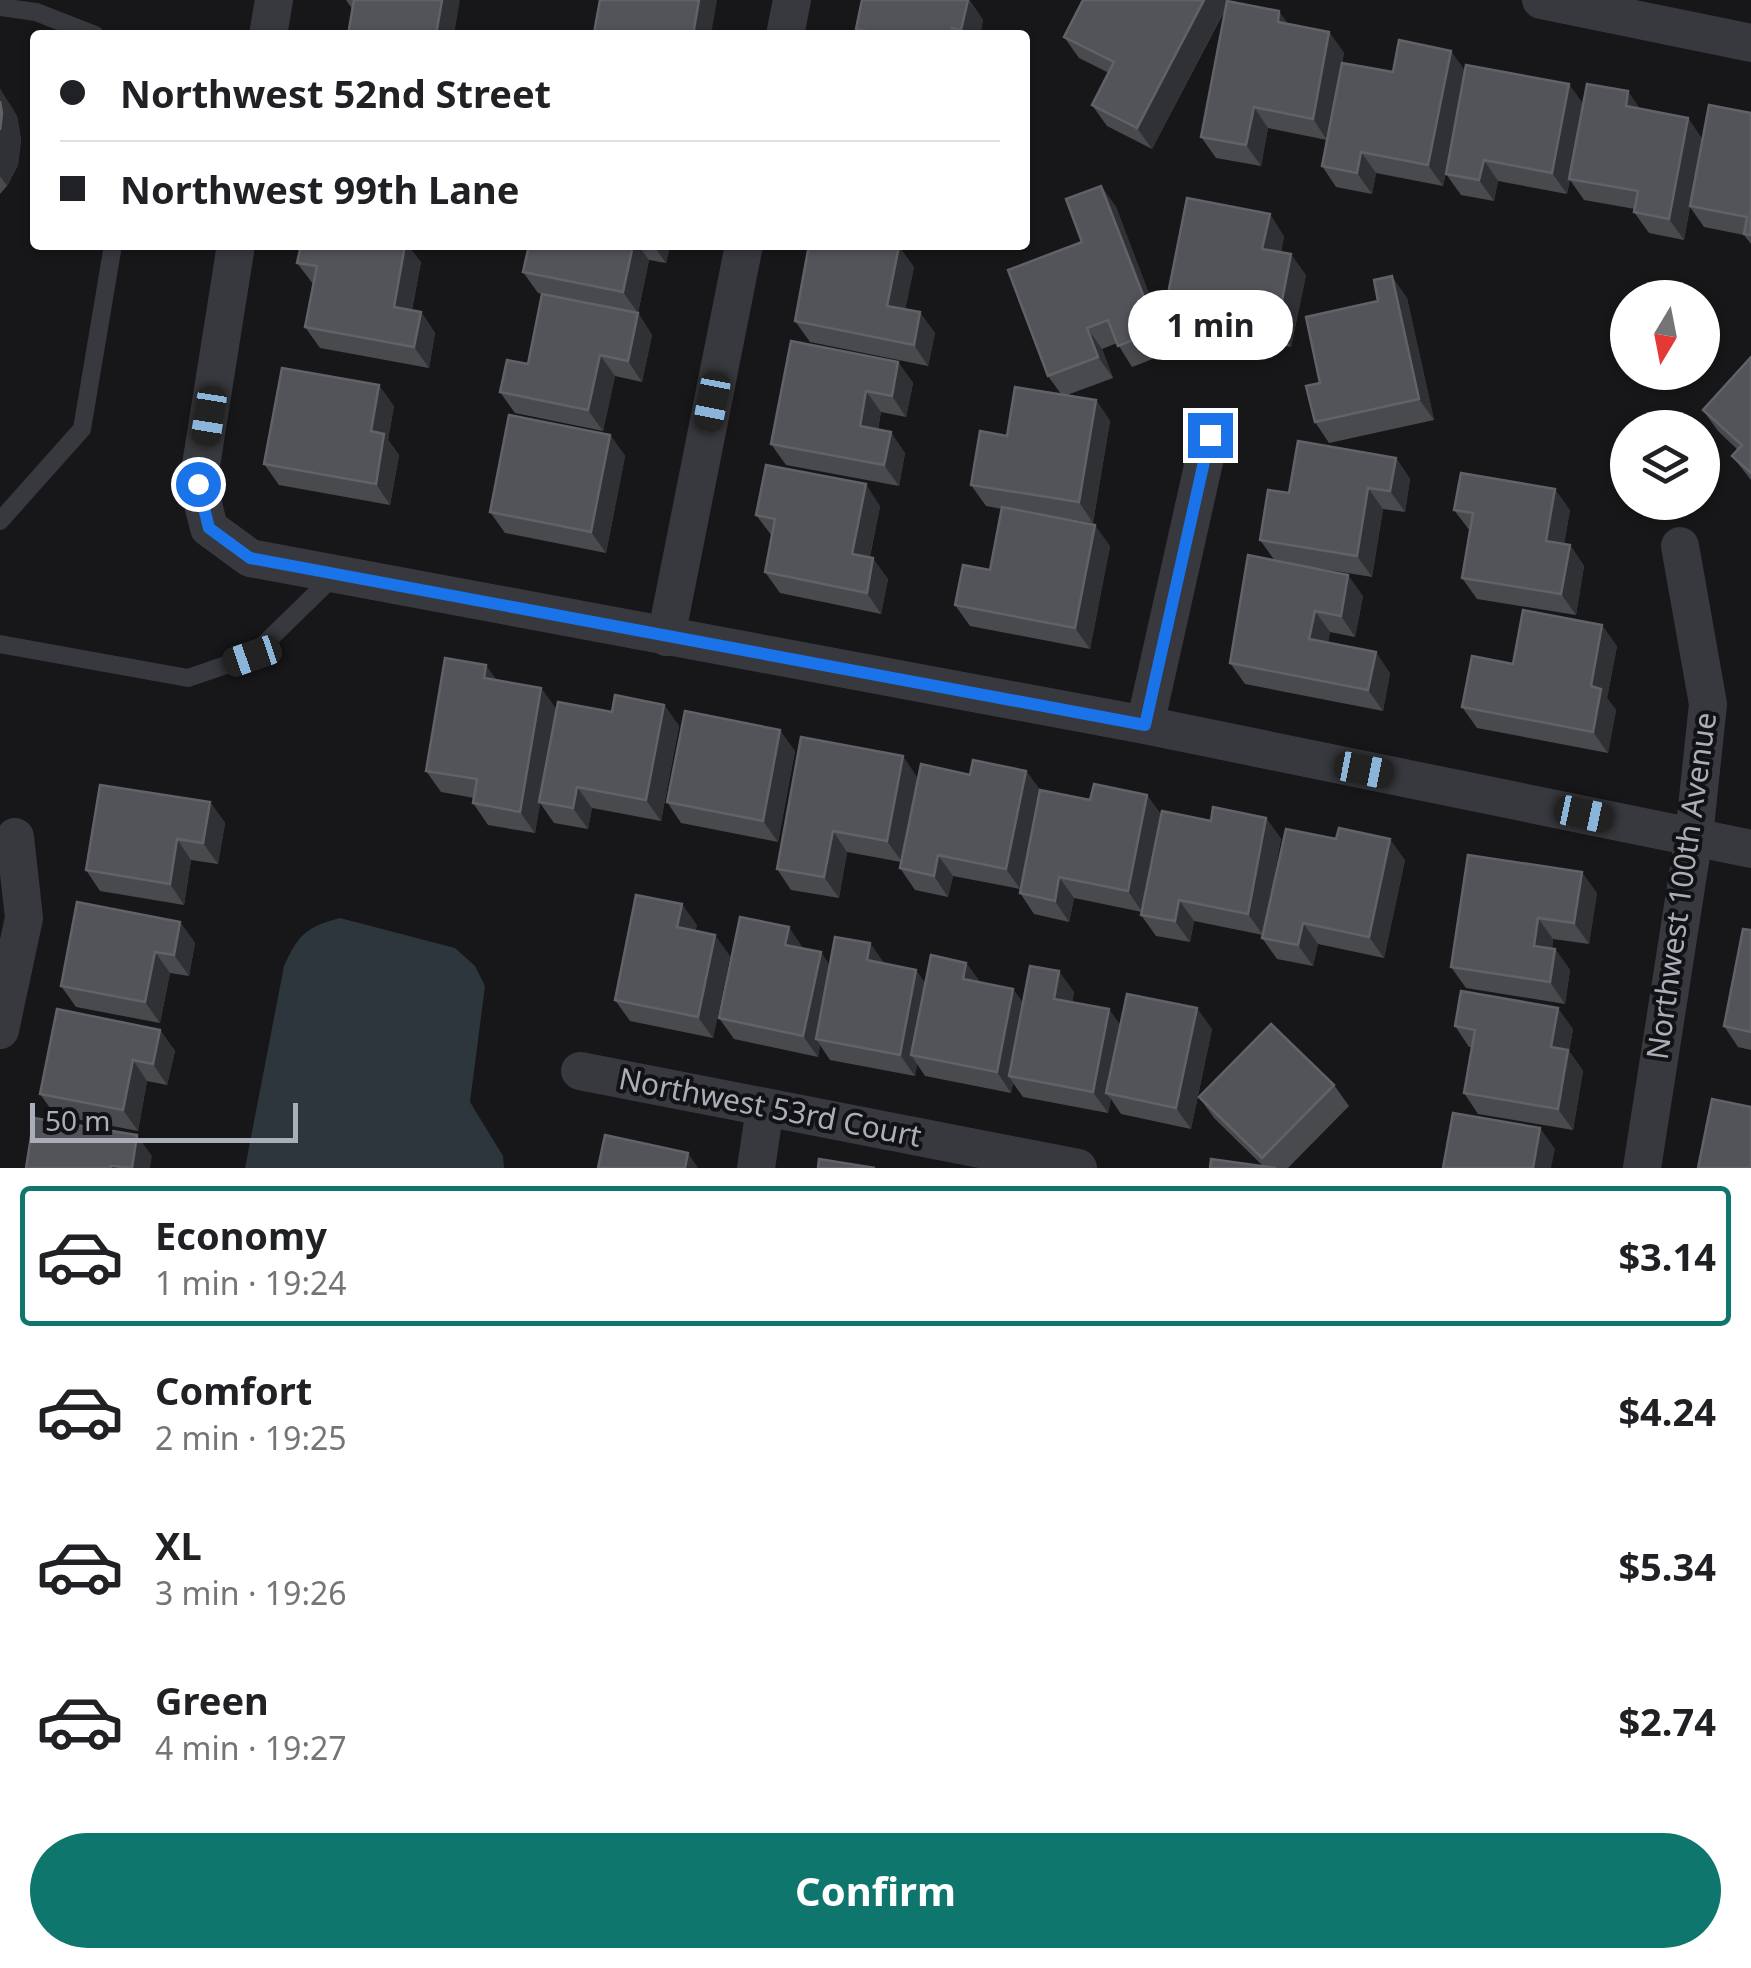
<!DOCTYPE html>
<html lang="en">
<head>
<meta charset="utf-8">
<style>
  :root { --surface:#fff; --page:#f6f6f6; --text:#202124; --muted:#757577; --line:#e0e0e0; --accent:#0f766e }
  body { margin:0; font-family:"Noto Sans",sans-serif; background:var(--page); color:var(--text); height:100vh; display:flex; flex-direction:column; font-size:38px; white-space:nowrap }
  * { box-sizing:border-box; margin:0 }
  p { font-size:32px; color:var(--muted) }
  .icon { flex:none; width:55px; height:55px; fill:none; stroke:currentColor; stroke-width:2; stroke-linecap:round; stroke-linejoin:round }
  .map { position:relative; height:1168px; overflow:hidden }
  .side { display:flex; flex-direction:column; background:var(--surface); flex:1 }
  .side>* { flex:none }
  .hud { position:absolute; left:30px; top:30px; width:1000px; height:220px; border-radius:10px; box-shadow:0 2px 8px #0004; display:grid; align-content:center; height:220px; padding:0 30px; background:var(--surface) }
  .needle { width:65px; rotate:190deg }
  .tools { position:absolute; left:1610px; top:280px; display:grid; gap:20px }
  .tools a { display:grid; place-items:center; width:110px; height:110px; border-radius:50%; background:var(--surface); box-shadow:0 2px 8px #0004; font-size:50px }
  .scale { position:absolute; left:30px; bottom:25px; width:268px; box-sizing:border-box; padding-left:10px; border:5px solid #aaaeb9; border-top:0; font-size:28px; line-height:35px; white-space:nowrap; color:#aaaeb9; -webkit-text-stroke:8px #121214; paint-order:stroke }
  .end { position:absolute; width:45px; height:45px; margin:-22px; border:12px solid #1a73e8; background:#fff; box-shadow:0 0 0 5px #fff }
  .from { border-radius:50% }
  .bubble { position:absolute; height:70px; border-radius:35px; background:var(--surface); box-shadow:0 2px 8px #0004; font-size:32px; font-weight:700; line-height:70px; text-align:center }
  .car { position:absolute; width:30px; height:60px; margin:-30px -15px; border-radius:12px; box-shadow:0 0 8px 2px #0007; background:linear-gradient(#222 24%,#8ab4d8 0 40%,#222 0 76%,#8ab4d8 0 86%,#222 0) }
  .hud b { display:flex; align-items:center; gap:35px; height:95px; font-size:38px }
  .hud b+b { border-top:2px solid var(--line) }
  .hud i { width:25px; height:25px; background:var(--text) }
  ul { padding:18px 0 0; list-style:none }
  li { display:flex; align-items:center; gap:30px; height:140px; margin:0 20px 15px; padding:0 10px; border:5px solid transparent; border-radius:10px }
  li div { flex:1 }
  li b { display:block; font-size:38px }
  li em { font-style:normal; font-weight:700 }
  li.current { border-color:var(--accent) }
  li>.icon { width:90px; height:90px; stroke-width:1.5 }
  .action { display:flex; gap:20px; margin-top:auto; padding:20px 30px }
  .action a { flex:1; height:115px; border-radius:60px; background:var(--accent); color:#fff; font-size:40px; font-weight:700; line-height:115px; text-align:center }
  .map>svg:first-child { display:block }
</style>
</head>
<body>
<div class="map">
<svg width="1751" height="1168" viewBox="0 0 1751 1168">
  <rect width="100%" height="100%" fill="#171719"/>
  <path fill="#2d353d" d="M340,918l115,30 20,18 10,20 -15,116 33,54 1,12h-259l39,-202c15,-32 22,-39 56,-48z"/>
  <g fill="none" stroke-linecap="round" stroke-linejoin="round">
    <g stroke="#38393e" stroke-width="18">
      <polyline points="0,7 36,12 95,35"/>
      <polyline points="0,521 82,429 113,245"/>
      <polyline points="0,644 188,678 252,656 336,574"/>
    </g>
    <g stroke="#38393e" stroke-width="38">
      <polyline points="1541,0 1751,43"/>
      <polyline points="268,35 274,0"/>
      <polyline points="785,35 792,0"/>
      <polyline points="236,245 198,484 209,528 250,558 1145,725 1751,849"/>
      <polyline points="666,637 744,245"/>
      <polyline points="1145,725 1210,435"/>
      <polyline points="0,1030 24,918 15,837"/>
      <polyline points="580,1071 1078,1168"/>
      <polyline points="756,1168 765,1108"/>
      <polyline points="1642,1168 1694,836 1708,704 1680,546"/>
    </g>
  </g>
  <g fill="#484a4e">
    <polygon points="346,0 460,0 353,10"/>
    <polygon points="862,0 969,0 983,20 980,35 860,35 856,29"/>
    <polygon points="1227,2 1288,24 1329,32 1344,53 1338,82 1393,72 1465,70 1583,104 1640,109 1688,118 1702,139 1751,113 1751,244 1744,235 1704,227 1690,207 1684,240 1649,233 1634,212 1635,209 1584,200 1570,180 1567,194 1498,181 1494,201 1461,195 1446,174 1450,154 1443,186 1376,173 1372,194 1336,187 1322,166 1327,140 1268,128 1261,166 1216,158 1201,137 1226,8 1152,149 1107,126 1092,105 1109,73 1079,58 1064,37"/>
    <polygon points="0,89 17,116 21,140 18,165 7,186 0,194"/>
    <polygon points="1101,186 1116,207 1171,352 1132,367 1117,343 1102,349 1113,378 1067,395 1096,400 1110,421 1093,523 1045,515 1110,546 1090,649 970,626 955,605 990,570 1002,509 986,506 971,485 1007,436 1061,394 1048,376 1082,242"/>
    <polygon points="1284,236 1281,252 1306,275 1291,347 1181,325 1166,304"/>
    <polygon points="529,245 670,245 666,263 649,260 638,313 538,293 523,272"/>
    <polygon points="421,262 412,310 421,312 435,333 429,368 320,348 305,327 313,284 297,263"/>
    <polygon points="914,267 905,309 935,333 928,366 810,342 795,321"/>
    <polygon points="1407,298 1434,420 1329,443 1315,422 1320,383"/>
    <polygon points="638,313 652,335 642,382 615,376 603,431 515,413 500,392"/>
    <polygon points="1751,357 1751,480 1732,456 1738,450 1718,431 1703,410"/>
    <polygon points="898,362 913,383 906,417 881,412 878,430 905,453 899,486 786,465 771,444"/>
    <polygon points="394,406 388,440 399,455 390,505 279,485 264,464"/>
    <polygon points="610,435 625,456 606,553 505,533 490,512"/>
    <polygon points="1396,458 1410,479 1405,512 1383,509 1372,577 1275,561 1260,540 1289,493"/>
    <polygon points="880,506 870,557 888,579 881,614 780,593 765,572 772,536 756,515"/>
    <polygon points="1454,510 1570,510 1564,544 1570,545 1584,566 1576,615 1477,599 1462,578 1470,531"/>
    <polygon points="1248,555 1363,596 1355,637 1330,632 1328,642 1390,673 1383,711 1245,684 1230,663"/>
    <polygon points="1617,646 1607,698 1616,710 1608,753 1477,728 1462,707 1513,664"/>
    <polygon points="497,680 541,688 556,709 548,757 612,712 664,705 679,726 661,821 592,808 588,829 554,823 540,803 535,833 488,825 473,803 474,798 441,792 426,771"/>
    <polygon points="795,751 778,842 681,823 667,802"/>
    <polygon points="1026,771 1040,790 1090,800 1147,795 1161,815 1211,821 1266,818 1281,839 1263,935 1194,921 1190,942 1156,936 1141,915 1142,912 1074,898 1069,922 1034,914 1020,893 1020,889 953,876 948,897 915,890 900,868 901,862 847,852 839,898 791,890 777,869 917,777 905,844 970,775"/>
    <polygon points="210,802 225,823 218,864 191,860 184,905 100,891 86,870"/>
    <polygon points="1336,839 1405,860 1384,958 1318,944 1313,966 1277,959 1262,938"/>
    <polygon points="1468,855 1597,893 1589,944 1553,939 1552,949 1555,949 1570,970 1565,1004 1466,988 1451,967"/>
    <polygon points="180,922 195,943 189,976 170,973 160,1023 76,1007 61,986"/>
    <polygon points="697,925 695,931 730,956 713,1038 630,1021 615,1000"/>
    <polygon points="1751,930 1751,1050 1738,1047 1724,1026"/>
    <polygon points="870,943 884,964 925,983 966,963 980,982 1013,989 1023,1003 1074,992 1072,1002 1120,1025 1212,1029 1191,1129 1121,1114 1111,1099 1108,1113 1023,1097 1013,1083 1011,1093 925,1076 917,1064 915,1076 830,1060 820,1045 818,1057 734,1039 719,1018 803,949 821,952 829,965"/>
    <polygon points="1455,1026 1573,1029 1569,1051 1583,1071 1573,1130 1478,1114 1464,1093 1472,1047 1469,1047"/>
    <polygon points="160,1030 175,1051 167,1085 147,1081 138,1131 55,1115 40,1094"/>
    <polygon points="1334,1085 1349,1106 1288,1168 1210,1168 1263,1166 1214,1118 1199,1097"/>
  </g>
  <g fill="#303134">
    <polygon points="442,0 460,0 454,35 435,35"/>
    <polygon points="699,0 717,0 711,35 693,35"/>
    <polygon points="968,0 983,20 980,35 965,35 961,30"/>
    <polygon points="1204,0 1226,0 1228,3 1152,149 1137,128"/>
    <polygon points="1279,11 1294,32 1278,22"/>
    <polygon points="1329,32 1344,53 1327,140 1313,119"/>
    <polygon points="1451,51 1466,72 1443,186 1428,165"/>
    <polygon points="1569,84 1584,105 1567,194 1552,173"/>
    <polygon points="0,89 17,116 21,140 18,165 7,186 0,176"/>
    <polygon points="1628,91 1643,113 1626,106"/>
    <polygon points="1254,107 1268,128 1261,166 1246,145"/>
    <polygon points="1688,118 1702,139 1684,240 1669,219"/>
    <polygon points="1361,152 1376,173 1372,194 1357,173"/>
    <polygon points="1484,160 1498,181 1494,201 1479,180"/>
    <polygon points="1101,186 1116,207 1171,352 1157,331"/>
    <polygon points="1270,214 1284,236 1277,270 1262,249"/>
    <polygon points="405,245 408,245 421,262 408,328 394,307"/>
    <polygon points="633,245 638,245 649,260 638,313 623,292"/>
    <polygon points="653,245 670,245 666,263"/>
    <polygon points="899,246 914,267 902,327 887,306"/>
    <polygon points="1291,254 1306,275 1291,347 1277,326"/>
    <polygon points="1392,276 1407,298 1434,420 1419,399"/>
    <polygon points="421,312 435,333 429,368 414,347"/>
    <polygon points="920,312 935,333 928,366 914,345"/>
    <polygon points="638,313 652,335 642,382 628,361"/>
    <polygon points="1087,328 1102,349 1113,378 1098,357"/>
    <polygon points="600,355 615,376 603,431 588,410"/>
    <polygon points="898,362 913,383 906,417 892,396"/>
    <polygon points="379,385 394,406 388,440 399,455 390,505 376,484 371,431"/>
    <polygon points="866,391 881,412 874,447 860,426"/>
    <polygon points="1096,400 1110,421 1093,523 1079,502"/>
    <polygon points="891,432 905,453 899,486 884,465"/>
    <polygon points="610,435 625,456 606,553 591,532"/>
    <polygon points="1396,458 1410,479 1405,512 1390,491"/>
    <polygon points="866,484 880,506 866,575 852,554"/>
    <polygon points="1368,488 1383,509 1372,577 1357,556"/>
    <polygon points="1555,489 1570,510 1561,562 1546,541"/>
    <polygon points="1095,525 1110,546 1090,649 1075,628"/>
    <polygon points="1570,545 1584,566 1576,615 1561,594"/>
    <polygon points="873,558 888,579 881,614 867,593"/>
    <polygon points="1348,575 1363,596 1355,637 1341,616"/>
    <polygon points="1315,611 1330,632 1324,660 1309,639"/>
    <polygon points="1602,625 1617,646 1607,698 1616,710 1608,753 1593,732 1591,686"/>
    <polygon points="1376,652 1390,673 1383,711 1368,690"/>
    <polygon points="486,665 501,686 484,678"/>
    <polygon points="541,688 556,709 535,833 520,812"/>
    <polygon points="664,705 679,726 661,821 646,800"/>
    <polygon points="780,730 795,751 778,842 763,821"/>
    <polygon points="903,756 917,777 902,862 887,841"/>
    <polygon points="1026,771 1041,792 1021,890 1006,869"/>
    <polygon points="577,787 592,808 588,829 573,808"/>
    <polygon points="1147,795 1161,816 1142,912 1128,891"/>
    <polygon points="210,802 225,823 218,864 203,843"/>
    <polygon points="1266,818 1281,839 1263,935 1248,914"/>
    <polygon points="833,831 847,852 839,898 824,877"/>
    <polygon points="177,839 191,860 184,905 170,884"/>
    <polygon points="1390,839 1405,860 1384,958 1369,937"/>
    <polygon points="938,855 953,876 948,897 934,876"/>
    <polygon points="1582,872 1597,893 1589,944 1574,923"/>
    <polygon points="1059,877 1074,898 1069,922 1055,901"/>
    <polygon points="1179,900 1194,921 1190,942 1175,921"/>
    <polygon points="682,904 697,925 692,949 677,927"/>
    <polygon points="1538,918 1553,939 1549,967 1534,946"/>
    <polygon points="180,922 195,943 189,976 174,955"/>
    <polygon points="1303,923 1318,944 1313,966 1298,945"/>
    <polygon points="789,927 803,948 785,945"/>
    <polygon points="715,935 730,956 713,1038 698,1017"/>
    <polygon points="870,943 885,964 867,960"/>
    <polygon points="1555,949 1570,970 1565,1004 1550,982"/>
    <polygon points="155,952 170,973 160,1023 145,1002"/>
    <polygon points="821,952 835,973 816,1039 820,1045 818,1057 803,1036"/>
    <polygon points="966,963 981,984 963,979"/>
    <polygon points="916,970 931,991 911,1055 917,1064 915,1076 900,1055"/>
    <polygon points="1059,971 1074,992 1069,1020 1054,999"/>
    <polygon points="1013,989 1028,1010 1009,1076 1013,1083 1011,1093 997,1072"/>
    <polygon points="1197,1008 1212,1029 1191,1129 1176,1108"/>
    <polygon points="1558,1008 1573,1029 1569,1051 1583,1071 1573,1130 1558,1109 1551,1047"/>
    <polygon points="1109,1009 1124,1030 1106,1093 1111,1099 1108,1113 1093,1092"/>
    <polygon points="160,1030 175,1051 167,1085 153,1064"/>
    <polygon points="133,1060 147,1081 138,1131 123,1110"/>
    <polygon points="1540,1128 1555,1149 1551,1168 1533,1168"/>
    <polygon points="137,1135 152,1156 150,1168 132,1168"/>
    <polygon points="688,1153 698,1168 685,1168"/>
  </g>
  <g fill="#53545a" stroke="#606268" stroke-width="2.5">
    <polygon points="354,0 442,0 436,35 348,35"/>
    <polygon points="600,0 699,0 693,35 606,35 594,33"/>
    <polygon points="862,0 968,0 961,30 952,28 951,35 879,35 879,33 856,29"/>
    <polygon points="1083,0 1204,0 1137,128 1092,105 1114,62 1064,37"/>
    <polygon points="1227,1 1279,11 1278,22 1329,32 1313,119 1254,107 1246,145 1201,137"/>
    <polygon points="1399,40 1451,51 1428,165 1361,152 1357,173 1322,166 1342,63 1393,72"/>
    <polygon points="1466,65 1569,84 1552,173 1484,160 1479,180 1446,174"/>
    <polygon points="1587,84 1628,91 1626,106 1688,118 1669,219 1634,212 1638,191 1569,179"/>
    <polygon points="0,101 2,113 0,130"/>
    <polygon points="1709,105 1751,113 1751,235 1744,234 1747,217 1690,206"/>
    <polygon points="1101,186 1157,331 1118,346 1108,320 1087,328 1098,357 1048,376 1008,270 1082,242 1066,199"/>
    <polygon points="1187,198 1270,214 1262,249 1291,254 1277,326 1166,304"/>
    <polygon points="301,245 405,245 394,307 421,312 414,347 305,327 317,266 297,263"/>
    <polygon points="529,245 633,245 623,292 523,272"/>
    <polygon points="809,245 899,246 887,306 920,312 914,345 795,321"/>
    <polygon points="1392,276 1419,399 1315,422 1306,386 1320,383 1306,317 1378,301 1374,280"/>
    <polygon points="542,294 638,313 628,361 600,355 588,410 500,392 507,360 528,364"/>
    <polygon points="791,341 898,362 892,396 866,391 860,426 891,432 884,465 771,444"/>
    <polygon points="1751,357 1751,473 1732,456 1742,445 1703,410"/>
    <polygon points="282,368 379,385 371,431 384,434 376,484 264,464"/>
    <polygon points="1015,387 1096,400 1079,502 971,485 980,431 1007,436"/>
    <polygon points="509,415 610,435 591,532 490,512"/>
    <polygon points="1298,441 1396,458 1390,491 1368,488 1357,556 1260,540 1268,490 1289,493"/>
    <polygon points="766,465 866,484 852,554 873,558 867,593 765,572 775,519 756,515"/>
    <polygon points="1461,473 1555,489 1546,541 1570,545 1561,594 1462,578 1473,513 1454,510"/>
    <polygon points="1002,507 1095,525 1075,628 955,605 963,565 990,570"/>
    <polygon points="1248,555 1348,575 1341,616 1315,611 1309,639 1376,652 1368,690 1230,663"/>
    <polygon points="1523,610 1602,625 1591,686 1601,689 1593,732 1462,707 1472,656 1513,664"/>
    <polygon points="445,658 486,665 484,678 541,688 520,812 473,803 477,779 426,771"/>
    <polygon points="615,695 664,705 646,800 577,787 573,808 539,802 558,702 612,712"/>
    <polygon points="685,711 780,730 763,821 667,802"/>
    <polygon points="801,737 903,756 887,841 833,831 824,877 777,869"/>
    <polygon points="973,760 1026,771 1006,869 938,855 934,876 900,868 921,764 970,775"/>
    <polygon points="1094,784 1147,795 1128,891 1059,877 1055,901 1020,893 1040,790 1090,800"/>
    <polygon points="100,785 210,802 203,843 177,839 170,884 86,870"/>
    <polygon points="1213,807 1266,818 1248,914 1179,900 1175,921 1141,915 1162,811 1211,821"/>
    <polygon points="1339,828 1390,839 1369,937 1303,923 1298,945 1262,938 1286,829 1336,839"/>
    <polygon points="1468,855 1582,872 1574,923 1538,918 1534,946 1555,949 1550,982 1451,967"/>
    <polygon points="636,895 682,904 677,927 715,935 698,1017 615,1000"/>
    <polygon points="77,902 180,922 174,955 155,952 145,1002 61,986"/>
    <polygon points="740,917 789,927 785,945 821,952 803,1036 719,1018"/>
    <polygon points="1743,929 1751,930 1751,1032 1724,1026"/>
    <polygon points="835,937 870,943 867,960 916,970 900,1055 816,1039"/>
    <polygon points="931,955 966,963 963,979 1013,989 997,1072 911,1055"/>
    <polygon points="1030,966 1059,971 1054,999 1109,1009 1093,1092 1009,1076"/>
    <polygon points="1461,991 1558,1008 1551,1047 1568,1050 1558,1109 1464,1093 1475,1030 1455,1026"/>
    <polygon points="1127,994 1197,1008 1176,1108 1106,1093"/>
    <polygon points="57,1009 160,1030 153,1064 133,1060 123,1110 40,1094"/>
    <polygon points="1271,1024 1334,1085 1262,1158 1199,1097"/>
    <polygon points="1712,1099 1751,1107 1751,1168 1698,1168"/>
    <polygon points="1453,1113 1540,1128 1533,1168 1443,1168"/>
    <polygon points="34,1118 137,1135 132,1168 111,1166 111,1168 26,1168"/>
    <polygon points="605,1135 688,1153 685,1168 598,1168"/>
    <polygon points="819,1159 875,1168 818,1168"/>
    <polygon points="1211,1159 1276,1168 1210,1168"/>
  </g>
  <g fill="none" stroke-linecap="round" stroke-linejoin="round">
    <polyline stroke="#1a73e8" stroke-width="12" points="198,484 209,528 250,558 1145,725 1210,435"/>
  </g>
  <g text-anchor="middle" stroke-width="8" stroke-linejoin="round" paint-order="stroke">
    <g font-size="30" fill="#aaaeb9" stroke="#121214">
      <text transform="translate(1682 886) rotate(-82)" y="10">Northwest 100th Avenue</text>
      <text transform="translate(770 1108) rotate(11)" y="10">Northwest 53rd Court</text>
    </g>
  </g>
</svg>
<div class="tools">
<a><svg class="needle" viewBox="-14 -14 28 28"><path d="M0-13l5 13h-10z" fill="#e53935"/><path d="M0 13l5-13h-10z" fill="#757577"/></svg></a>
<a><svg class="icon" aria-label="layers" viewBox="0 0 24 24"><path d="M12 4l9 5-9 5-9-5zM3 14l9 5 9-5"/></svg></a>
</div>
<div class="scale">50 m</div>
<i class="end from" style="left:198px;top:484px"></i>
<i class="end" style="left:1210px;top:435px"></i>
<div class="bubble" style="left:1128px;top:290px;width:165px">1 min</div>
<i class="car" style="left:712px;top:402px;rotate:191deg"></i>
<i class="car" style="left:209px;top:416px;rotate:189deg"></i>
<i class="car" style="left:252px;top:656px;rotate:251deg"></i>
<i class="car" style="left:1364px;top:770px;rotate:101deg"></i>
<i class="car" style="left:1584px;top:814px;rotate:102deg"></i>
<div class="hud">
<b><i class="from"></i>Northwest 52nd Street</b>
<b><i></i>Northwest 99th Lane</b>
</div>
</div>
<section class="side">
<ul>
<li class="current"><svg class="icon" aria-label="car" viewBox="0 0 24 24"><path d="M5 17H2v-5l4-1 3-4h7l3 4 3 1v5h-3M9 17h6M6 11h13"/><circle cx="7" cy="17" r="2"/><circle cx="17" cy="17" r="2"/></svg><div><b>Economy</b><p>1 min · 19:24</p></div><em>$3.14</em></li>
<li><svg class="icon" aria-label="car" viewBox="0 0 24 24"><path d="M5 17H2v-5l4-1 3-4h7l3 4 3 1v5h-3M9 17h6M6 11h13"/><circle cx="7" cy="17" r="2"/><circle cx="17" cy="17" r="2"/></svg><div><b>Comfort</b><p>2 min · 19:25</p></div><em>$4.24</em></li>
<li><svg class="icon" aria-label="car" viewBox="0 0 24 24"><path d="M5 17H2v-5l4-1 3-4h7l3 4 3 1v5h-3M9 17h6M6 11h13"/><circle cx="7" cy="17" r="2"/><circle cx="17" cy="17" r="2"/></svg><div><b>XL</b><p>3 min · 19:26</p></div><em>$5.34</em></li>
<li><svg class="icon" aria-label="car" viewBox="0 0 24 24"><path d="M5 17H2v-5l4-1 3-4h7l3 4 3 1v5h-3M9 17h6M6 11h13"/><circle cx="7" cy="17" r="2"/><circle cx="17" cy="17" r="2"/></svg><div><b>Green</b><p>4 min · 19:27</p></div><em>$2.74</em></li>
</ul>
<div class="action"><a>Confirm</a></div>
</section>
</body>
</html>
